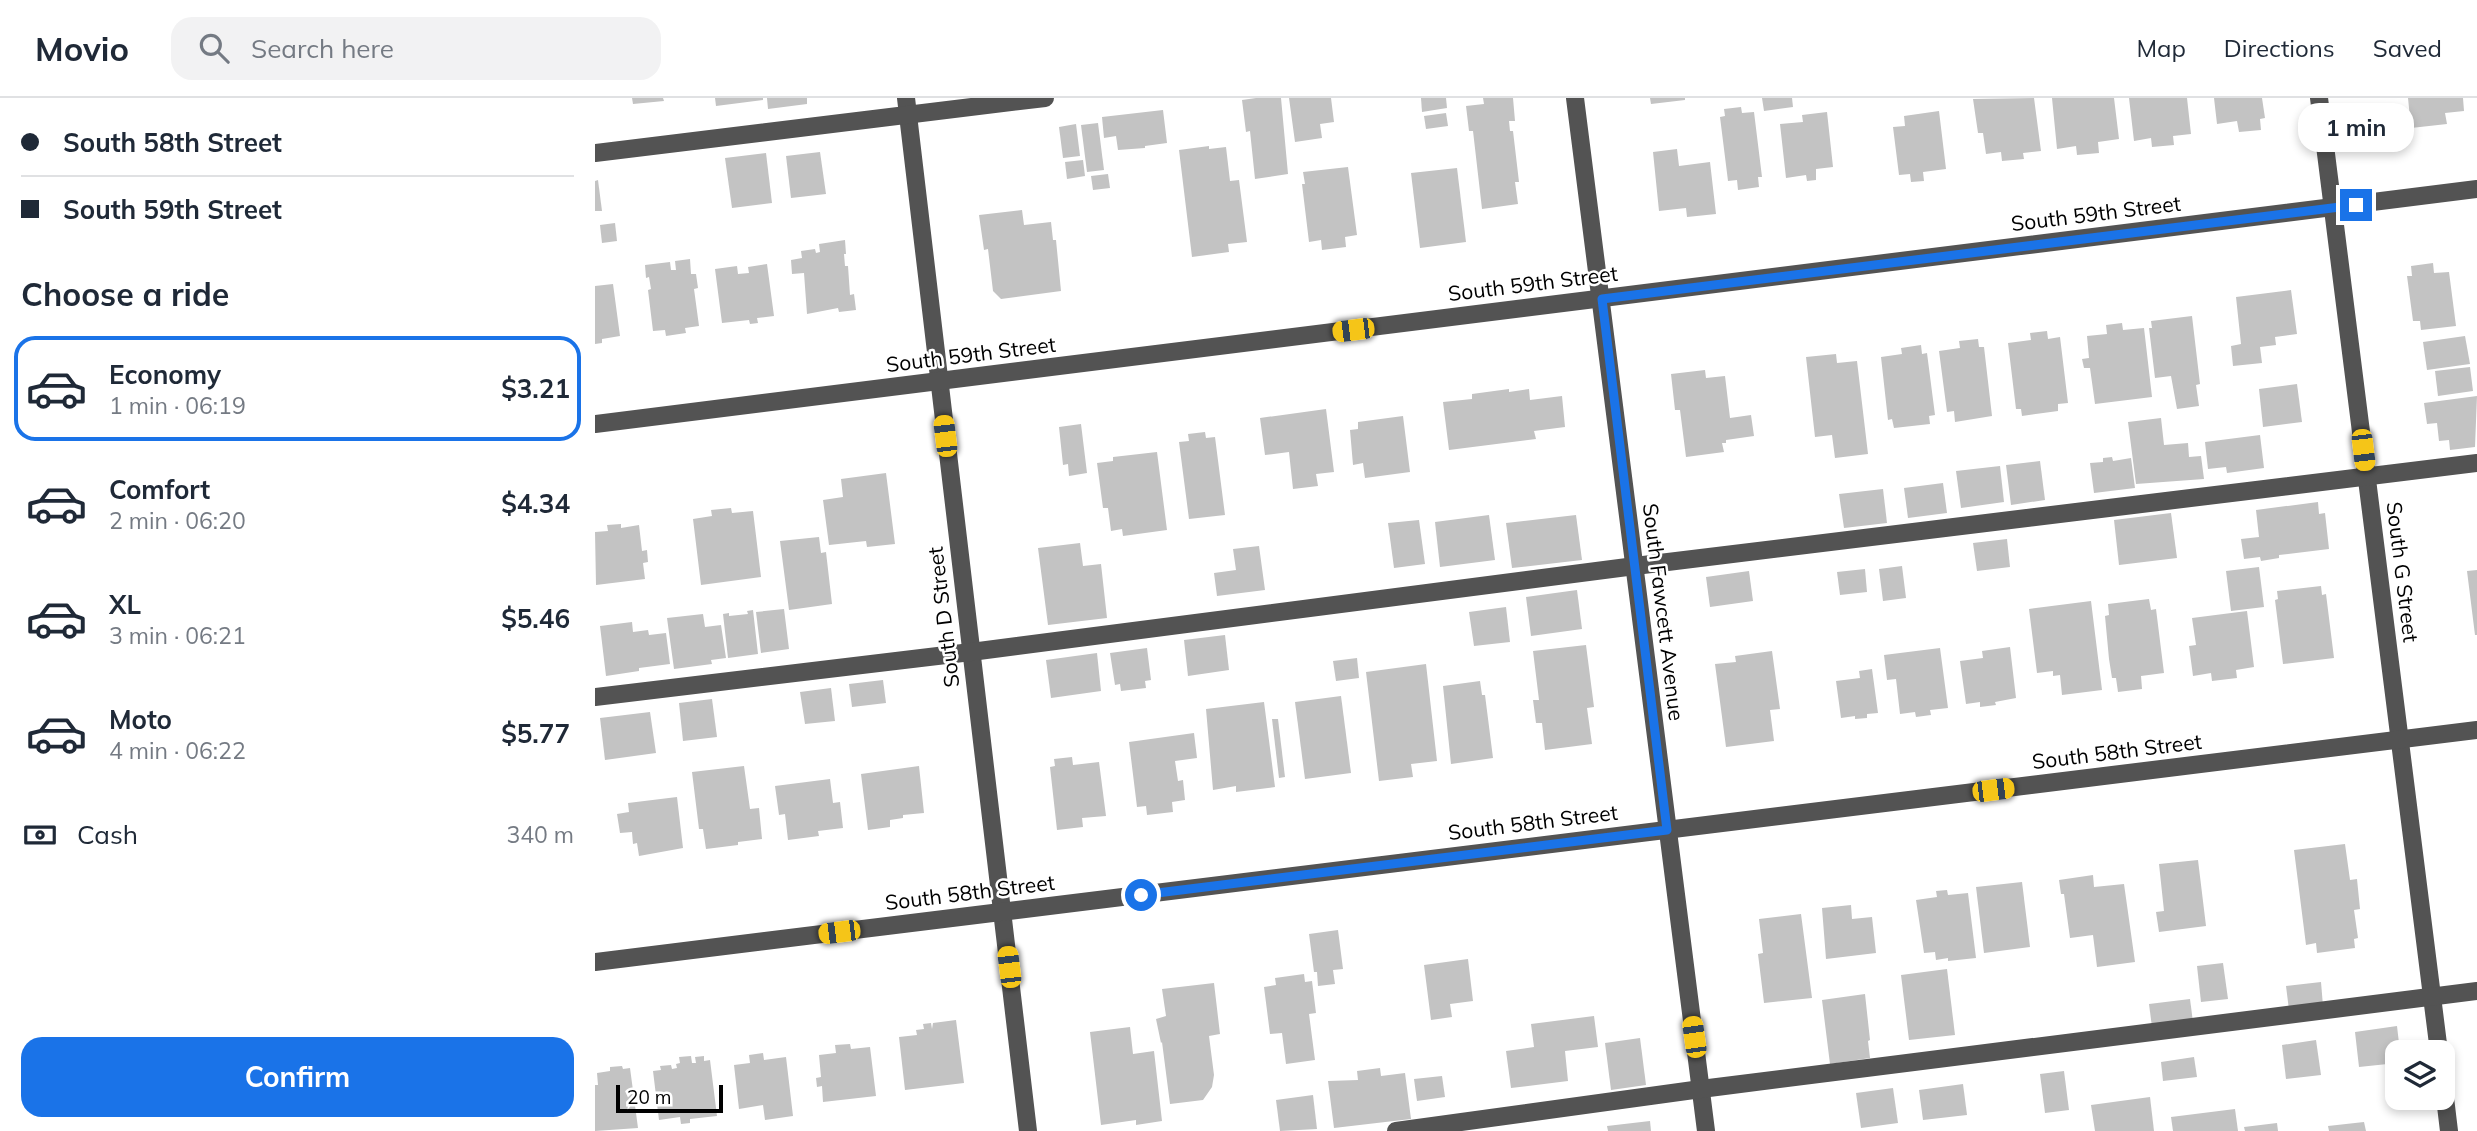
<!DOCTYPE html>
<html lang="en">
<head>
<meta charset="utf-8">
<style>
  :root { --surface:#fff; --page:#f2f2f3; --text:#1f2937; --muted:#747a83; --line:#e0e1e3; --accent:#1a73e8 }
  body { margin:0; font-family:Mulish,sans-serif; background:var(--page); color:var(--text); height:100vh; display:flex; flex-direction:column; font-size:26px; white-space:nowrap }
  * { box-sizing:border-box; margin:0 }
  p { font-size:23px; color:var(--muted) }
  .icon { flex:none; width:38px; height:38px; fill:none; stroke:currentColor; stroke-width:2; stroke-linecap:round; stroke-linejoin:round }
  .map { position:relative; flex:1; overflow:hidden }
  .sheet { display:flex; flex-direction:column; background:var(--surface); width:595px }
  .sheet>* { flex:none }
  .banner { display:grid; align-content:center; height:154px; padding:0 21px; background:var(--surface) }
  .buttons { position:absolute; left:1790px; top:942px; display:grid; gap:14px }
  .buttons a { display:grid; place-items:center; width:70px; height:70px; border-radius:14px; background:var(--surface); box-shadow:0 4px 10px #0003; font-size:35px }
  .scale { position:absolute; left:21px; bottom:18px; width:107px; box-sizing:border-box; padding-left:7px; border:4px solid #000; border-top:0; font-size:19px; line-height:24px; white-space:nowrap; color:#000; -webkit-text-stroke:5px #fff; paint-order:stroke }
  .end { position:absolute; width:32px; height:32px; margin:-16px; border:9px solid #1a73e8; background:#fff; box-shadow:0 0 0 4px #fff }
  .from { border-radius:50% }
  .bubble { position:absolute; height:49px; border-radius:21px; background:var(--surface); box-shadow:0 4px 10px #0003; font-size:23px; font-weight:700; line-height:49px; text-align:center }
  .car { position:absolute; width:21px; height:42px; margin:-21px -10px; border-radius:9px; box-shadow:0 0 5px 2px #0007; background:linear-gradient(#f5c518 24%,#345 0 40%,#f5c518 0 76%,#345 0 86%,#f5c518 0) }
  .banner b { display:flex; align-items:center; gap:24px; height:66px; font-size:26px }
  .banner b+b { border-top:2px solid var(--line) }
  .banner i { width:18px; height:18px; background:var(--text) }
  ul { padding:0; list-style:none }
  li { display:flex; align-items:center; gap:21px; height:105px; margin:0 14px 10px; padding:0 7px; border:4px solid transparent; border-radius:21px }
  li div { flex:1 }
  li b { display:block; font-size:26px }
  li em { font-style:normal; font-weight:700 }
  li.on { border-color:var(--accent) }
  li>.icon { width:63px; height:63px; stroke-width:1.5 }
  h2 { padding:0 21px; font-size:32px; line-height:84px }
  .pay { display:flex; align-items:center; gap:18px; height:77px; padding:0 21px; font-size:26px }
  .pay p { margin-inline-start:auto }
  .button { display:flex; gap:14px; margin-top:auto; padding:14px 21px }
  .button a { flex:1; height:80px; border-radius:21px; background:var(--accent); color:#fff; font-size:28px; font-weight:700; line-height:80px; text-align:center }
  header { display:flex; align-items:center; gap:42px; box-sizing:border-box; height:98px; padding:0 35px; background:var(--surface); border-bottom:2px solid var(--line) }
  header strong { font-size:33px }
  nav { display:flex; gap:38px; margin-inline-start:auto; font-size:24px }
  .search { width:490px; height:63px; background:var(--page); display:flex; align-items:center; gap:18px; box-sizing:border-box; padding:0 24px; border-radius:21px; color:var(--muted); font-size:26px }
  main { display:flex; flex:1; min-height:0 }
  .map>svg:first-child { display:block }
</style>
</head>
<body>
<header>
<strong>Movio</strong>
<div class="search"><svg class="icon" aria-label="search" viewBox="0 0 24 24"><circle cx="10" cy="10" r="6"/><path d="M15 15l6 6"/></svg>Search here</div>
<nav><a>Map</a><a>Directions</a><a>Saved</a></nav>
</header>
<main>
<section class="sheet">
<div class="banner">
<b><i class="from"></i>South 58th Street</b>
<b><i></i>South 59th Street</b>
</div>
<h2>Choose a ride</h2>
<ul>
<li class="on"><svg class="icon" aria-label="car" viewBox="0 0 24 24"><path d="M5 17H2v-5l4-1 3-4h7l3 4 3 1v5h-3M9 17h6M6 11h13"/><circle cx="7" cy="17" r="2"/><circle cx="17" cy="17" r="2"/></svg><div><b>Economy</b><p>1 min · 06:19</p></div><em>$3.21</em></li>
<li><svg class="icon" aria-label="car" viewBox="0 0 24 24"><path d="M5 17H2v-5l4-1 3-4h7l3 4 3 1v5h-3M9 17h6M6 11h13"/><circle cx="7" cy="17" r="2"/><circle cx="17" cy="17" r="2"/></svg><div><b>Comfort</b><p>2 min · 06:20</p></div><em>$4.34</em></li>
<li><svg class="icon" aria-label="car" viewBox="0 0 24 24"><path d="M5 17H2v-5l4-1 3-4h7l3 4 3 1v5h-3M9 17h6M6 11h13"/><circle cx="7" cy="17" r="2"/><circle cx="17" cy="17" r="2"/></svg><div><b>XL</b><p>3 min · 06:21</p></div><em>$5.46</em></li>
<li><svg class="icon" aria-label="car" viewBox="0 0 24 24"><path d="M5 17H2v-5l4-1 3-4h7l3 4 3 1v5h-3M9 17h6M6 11h13"/><circle cx="7" cy="17" r="2"/><circle cx="17" cy="17" r="2"/></svg><div><b>Moto</b><p>4 min · 06:22</p></div><em>$5.77</em></li>
</ul>
<div class="pay"><svg class="icon" aria-label="cash" viewBox="0 0 24 24"><path d="M3 7h18v10H3z"/><circle cx="12" cy="12" r="2"/></svg>Cash<p>340 m</p></div>
<div class="button"><a>Confirm</a></div>
</section>
<div class="map">
<svg width="1882" height="1033" viewBox="0 0 1882 1033">
  <rect width="100%" height="100%" fill="#fff"/>
  <g fill="#c3c3c3">
    <polygon points="37,0 68,0 69,3 38,6"/>
    <polygon points="120,0 168,0 168,2 121,8"/>
    <polygon points="172,0 212,0 212,6 173,11"/>
    <polygon points="661,0 686,0 693,76 660,81 655,33 651,34 647,2"/>
    <polygon points="694,0 736,0 739,24 725,26 727,40 700,44"/>
    <polygon points="826,0 851,0 852,10 827,14"/>
    <polygon points="888,0 918,0 920,23 914,23 915,33 918,33 924,84 920,84 923,106 887,111 878,33 874,33 871,8 889,6"/>
    <polygon points="1055,0 1090,0 1090,2 1056,6"/>
    <polygon points="1167,0 1197,0 1198,9 1169,13"/>
    <polygon points="1439,0 1446,53 1428,55 1429,61 1407,63 1406,54 1391,56 1388,35 1383,35 1378,1"/>
    <polygon points="1457,0 1519,0 1524,41 1503,44 1504,55 1482,57 1481,48 1462,51"/>
    <polygon points="1534,0 1592,0 1596,36 1578,38 1579,47 1557,49 1556,40 1539,43"/>
    <polygon points="1619,0 1667,0 1670,20 1665,21 1666,32 1644,34 1642,23 1622,26"/>
    <polygon points="1813,0 1868,0 1869,13 1850,15 1852,26 1816,30"/>
    <polygon points="1146,9 1147,15 1159,14 1167,79 1163,79 1164,89 1143,92 1142,82 1133,83 1125,19 1130,18 1129,11"/>
    <polygon points="568,12 572,45 550,48 550,50 523,52 521,38 509,40 507,19"/>
    <polygon points="1344,13 1351,71 1328,74 1329,83 1316,84 1315,76 1304,77 1298,29 1310,28 1309,18"/>
    <polygon points="1232,14 1238,69 1221,71 1221,82 1212,83 1211,77 1191,80 1185,26 1208,24 1207,17"/>
    <polygon points="851,15 853,28 831,31 829,18"/>
    <polygon points="503,25 509,72 492,74 486,27"/>
    <polygon points="481,26 485,58 468,60 464,29"/>
    <polygon points="614,48 614,51 631,49 635,83 644,82 652,144 633,146 634,154 597,159 584,52"/>
    <polygon points="1082,51 1084,68 1115,64 1121,116 1092,119 1091,110 1064,113 1058,54"/>
    <polygon points="225,54 231,96 196,100 191,58"/>
    <polygon points="171,55 177,105 137,110 130,60"/>
    <polygon points="488,62 490,78 472,81 470,64"/>
    <polygon points="753,69 762,137 750,139 751,149 727,152 726,142 714,144 707,86 710,86 708,74"/>
    <polygon points="862,70 871,144 825,150 816,75"/>
    <polygon points="513,76 515,90 498,92 496,78"/>
    <polygon points="3,82 7,113 0,113 0,83"/>
    <polygon points="427,112 429,127 456,124 458,142 461,142 466,193 406,201 398,193 393,151 389,152 384,117"/>
    <polygon points="20,125 22,143 7,145 5,127"/>
    <polygon points="250,142 251,156 249,156 250,168 253,168 255,197 259,196 261,212 244,214 243,210 212,216 209,175 197,176 196,162 207,160 206,153 220,151 221,155 225,154 224,146"/>
    <polygon points="95,161 96,176 101,176 103,190 99,191 104,228 90,230 91,235 71,238 70,232 58,233 53,192 56,191 54,179 51,180 50,167 75,164 76,172 81,172 80,163"/>
    <polygon points="1838,165 1839,175 1854,174 1861,228 1826,232 1825,223 1818,223 1812,178 1817,178 1816,168"/>
    <polygon points="172,166 179,218 162,220 163,225 155,226 154,222 127,225 120,171 142,168 143,176 154,175 153,169"/>
    <polygon points="18,186 25,238 7,241 7,245 0,246 0,188"/>
    <polygon points="1696,192 1702,236 1680,239 1681,247 1665,249 1667,265 1638,268 1636,248 1646,246 1641,199"/>
    <polygon points="1597,218 1605,286 1601,287 1604,308 1582,311 1576,278 1560,280 1554,230 1557,230 1556,223"/>
    <polygon points="1527,225 1528,232 1549,230 1557,299 1500,306 1495,270 1489,270 1487,261 1494,260 1492,238 1512,236 1511,227"/>
    <polygon points="1452,233 1453,241 1465,239 1473,305 1463,306 1463,313 1427,318 1426,311 1421,311 1413,245 1436,242 1435,235"/>
    <polygon points="1870,238 1875,266 1832,272 1828,244"/>
    <polygon points="1383,241 1384,249 1389,249 1397,318 1360,324 1359,313 1352,314 1344,253 1365,250 1364,243"/>
    <polygon points="1326,247 1327,256 1332,255 1340,317 1334,318 1335,326 1299,330 1297,321 1293,322 1286,259 1307,256 1306,250"/>
    <polygon points="1241,256 1242,265 1262,263 1273,356 1240,360 1237,337 1220,339 1211,259"/>
    <polygon points="1875,269 1878,293 1843,298 1840,273"/>
    <polygon points="1110,272 1111,280 1130,278 1135,320 1156,317 1159,338 1131,342 1131,345 1127,345 1129,354 1091,359 1085,312 1080,312 1076,276"/>
    <polygon points="1702,286 1707,324 1668,329 1664,291"/>
    <polygon points="914,291 914,294 934,291 935,302 967,298 970,329 939,333 941,341 854,352 848,304 877,301 877,296"/>
    <polygon points="1882,298 1880,349 1855,352 1854,342 1844,343 1842,325 1832,326 1829,305"/>
    <polygon points="731,311 739,374 721,376 723,388 698,391 694,354 670,357 665,320"/>
    <polygon points="808,318 815,374 770,380 768,365 758,367 755,332 763,331 763,324"/>
    <polygon points="1566,320 1569,347 1593,345 1594,359 1606,358 1609,381 1541,386 1533,324"/>
    <polygon points="486,326 492,375 474,378 473,366 468,367 464,329"/>
    <polygon points="610,334 611,340 620,339 630,417 594,421 584,344 594,343 593,336"/>
    <polygon points="1665,337 1669,370 1632,375 1631,369 1613,371 1610,344"/>
    <polygon points="562,354 572,432 528,438 527,431 516,433 513,410 508,410 502,365 518,363 518,359"/>
    <polygon points="1517,359 1518,363 1536,360 1540,390 1499,395 1495,365 1508,364 1508,360"/>
    <polygon points="1445,363 1450,402 1416,407 1411,367"/>
    <polygon points="1405,368 1409,404 1366,410 1361,373"/>
    <polygon points="291,375 300,446 272,449 271,443 234,447 228,402 248,399 246,381"/>
    <polygon points="1348,385 1352,415 1313,420 1309,390"/>
    <polygon points="1288,391 1292,425 1249,430 1244,396"/>
    <polygon points="1723,404 1724,416 1730,415 1734,451 1684,457 1684,460 1666,463 1665,459 1649,461 1646,441 1664,439 1661,412"/>
    <polygon points="136,410 137,415 158,413 166,479 106,487 98,421 117,418 116,412"/>
    <polygon points="1576,415 1582,460 1524,467 1519,422"/>
    <polygon points="894,417 900,462 845,469 840,424"/>
    <polygon points="981,417 987,462 917,470 911,425"/>
    <polygon points="824,422 830,466 799,470 793,425"/>
    <polygon points="26,426 26,430 44,427 47,453 52,452 53,464 48,465 50,481 1,487 0,434 13,433 12,427"/>
    <polygon points="224,439 226,455 231,454 237,506 194,512 185,443"/>
    <polygon points="1412,441 1415,469 1382,473 1378,445"/>
    <polygon points="485,445 488,468 506,466 512,520 453,527 443,450"/>
    <polygon points="664,448 670,492 622,498 619,475 641,472 638,451"/>
    <polygon points="1307,468 1311,500 1288,503 1284,471"/>
    <polygon points="1664,469 1669,509 1636,513 1631,473"/>
    <polygon points="1270,471 1272,494 1245,497 1242,474"/>
    <polygon points="1882,472 1882,537 1880,537 1872,473"/>
    <polygon points="1154,473 1158,503 1115,509 1111,479"/>
    <polygon points="1726,488 1727,497 1731,496 1739,560 1688,566 1680,502 1683,501 1682,493"/>
    <polygon points="982,492 987,531 936,538 931,499"/>
    <polygon points="1554,501 1556,512 1561,511 1569,575 1546,578 1547,591 1523,594 1521,580 1517,580 1514,561 1510,518 1514,517 1513,506"/>
    <polygon points="1496,503 1507,592 1467,597 1465,577 1458,578 1458,573 1442,575 1434,511"/>
    <polygon points="911,509 915,544 879,548 874,514"/>
    <polygon points="189,511 194,551 166,555 161,514"/>
    <polygon points="158,512 163,556 133,560 128,516 134,515 134,518 153,516 152,513"/>
    <polygon points="1652,513 1659,569 1641,572 1642,580 1617,583 1616,575 1598,578 1594,548 1601,547 1597,520"/>
    <polygon points="108,516 110,529 126,527 131,560 116,562 117,566 79,571 72,520"/>
    <polygon points="37,524 38,534 53,532 54,537 71,535 75,566 44,570 44,573 11,578 5,528"/>
    <polygon points="630,537 634,572 593,578 589,542"/>
    <polygon points="991,547 999,609 992,610 997,646 950,652 947,625 941,625 938,602 944,602 938,553"/>
    <polygon points="1415,549 1421,600 1400,604 1401,607 1385,609 1385,604 1371,606 1365,563 1388,560 1387,553"/>
    <polygon points="552,550 556,582 550,583 551,590 526,593 525,586 520,587 515,555"/>
    <polygon points="1345,550 1353,610 1335,612 1336,617 1321,619 1320,614 1305,616 1301,581 1292,582 1289,557"/>
    <polygon points="1177,553 1185,611 1175,612 1179,643 1131,649 1120,566 1141,564 1140,558"/>
    <polygon points="502,555 506,593 456,600 451,562"/>
    <polygon points="762,560 764,580 741,583 738,563"/>
    <polygon points="831,566 842,663 816,666 818,679 784,683 771,574"/>
    <polygon points="1277,571 1283,615 1272,616 1272,620 1260,621 1260,618 1246,620 1241,583 1265,580 1264,573"/>
    <polygon points="288,582 291,605 257,609 254,586"/>
    <polygon points="885,583 887,597 890,597 898,660 856,666 848,588"/>
    <polygon points="236,590 240,623 210,626 205,594"/>
    <polygon points="746,598 756,675 710,681 700,604"/>
    <polygon points="117,601 122,639 88,643 84,605"/>
    <polygon points="669,604 680,689 641,694 641,688 618,692 611,611"/>
    <polygon points="55,614 61,655 10,662 5,620"/>
    <polygon points="677,621 683,621 690,679 684,680"/>
    <polygon points="599,635 602,660 580,663 583,683 588,682 590,702 577,704 578,714 552,717 551,708 542,709 534,644"/>
    <polygon points="477,659 478,667 504,664 511,718 487,720 488,729 462,732 455,669 460,668 459,661"/>
    <polygon points="149,668 155,711 164,710 167,741 143,744 143,747 111,751 108,731 104,731 97,674"/>
    <polygon points="324,668 329,715 308,717 308,720 295,722 295,729 273,732 266,676"/>
    <polygon points="235,681 238,705 245,704 248,730 223,733 224,738 193,742 190,716 184,717 180,688"/>
    <polygon points="82,699 88,750 44,758 42,745 38,746 37,734 25,735 22,716 34,714 33,705"/>
    <polygon points="1750,746 1755,782 1762,781 1765,811 1759,812 1763,840 1759,841 1760,850 1722,855 1721,845 1711,847 1699,752"/>
    <polygon points="1603,762 1611,828 1564,834 1561,814 1569,813 1564,766"/>
    <polygon points="1498,777 1499,789 1529,786 1540,864 1502,869 1498,837 1475,840 1469,796 1466,796 1464,782"/>
    <polygon points="1427,784 1435,849 1389,855 1381,789"/>
    <polygon points="1352,792 1353,797 1373,795 1381,860 1353,863 1353,860 1341,862 1340,854 1329,855 1321,802 1342,799 1341,793"/>
    <polygon points="1256,807 1257,821 1277,819 1281,855 1231,861 1227,810"/>
    <polygon points="1206,816 1217,900 1169,905 1163,856 1168,855 1164,821"/>
    <polygon points="743,832 748,871 738,872 740,886 723,888 722,874 719,874 714,836"/>
    <polygon points="873,861 878,903 855,906 857,919 836,922 829,867"/>
    <polygon points="1628,865 1633,901 1606,904 1602,868"/>
    <polygon points="1352,871 1360,937 1314,942 1306,877"/>
    <polygon points="709,876 710,884 717,883 721,915 714,916 720,962 691,966 687,935 675,936 669,889 681,887 680,880"/>
    <polygon points="1726,884 1728,908 1694,912 1691,888"/>
    <polygon points="619,885 625,936 614,938 619,977 617,989 608,1002 575,1006 567,944 566,945 561,921 571,918 567,891"/>
    <polygon points="1270,896 1275,942 1273,943 1275,960 1235,966 1227,902"/>
    <polygon points="1595,901 1598,924 1557,929 1554,906"/>
    <polygon points="999,918 1003,949 970,953 973,983 916,990 911,953 939,949 936,926"/>
    <polygon points="361,922 369,985 310,992 304,939 322,937 321,932 329,931 328,926 336,925 337,931 338,925"/>
    <polygon points="1802,928 1805,954 1802,954 1802,965 1764,969 1760,934"/>
    <polygon points="535,929 538,956 559,953 567,1023 541,1027 541,1022 506,1027 495,934"/>
    <polygon points="1045,940 1051,987 1016,992 1010,945"/>
    <polygon points="1721,942 1726,977 1691,981 1687,947"/>
    <polygon points="255,946 256,951 275,949 281,998 228,1004 227,988 222,989 221,980 226,979 224,957 241,955 240,947"/>
    <polygon points="168,955 169,962 191,959 198,1018 170,1022 168,1007 144,1011 139,967 155,965 154,957"/>
    <polygon points="96,958 97,965 101,965 100,959 109,958 109,963 115,962 122,1018 95,1021 95,1025 86,1026 85,1019 64,1022 58,973 66,972 65,968 76,967 77,971 82,970 81,966 85,965 84,959"/>
    <polygon points="1599,959 1602,979 1568,983 1566,964"/>
    <polygon points="27,968 28,971 35,970 43,1030 0,1033 0,987 3,987 2,975 15,973 15,969"/>
    <polygon points="785,970 786,978 810,975 816,1021 739,1030 733,983 763,982 762,973"/>
    <polygon points="1469,973 1474,1012 1450,1015 1445,976"/>
    <polygon points="847,978 850,999 822,1003 819,981"/>
    <polygon points="1368,986 1372,1017 1328,1022 1324,992"/>
    <polygon points="1298,990 1303,1025 1266,1030 1261,995"/>
    <polygon points="718,997 722,1031 685,1033 681,1002"/>
    <polygon points="1555,999 1559,1033 1500,1033 1496,1007"/>
    <polygon points="1640,1011 1643,1033 1578,1033 1576,1019"/>
    <polygon points="1055,1023 1056,1033 1013,1033 1012,1028"/>
    <polygon points="1769,1024 1771,1033 1734,1033 1733,1028"/>
    <polygon points="1682,1025 1683,1033 1650,1033 1649,1029"/>
  </g>
  <g fill="none" stroke-linecap="round" stroke-linejoin="round">
    <g stroke="#535353" stroke-width="18">
      <polyline points="311,0 433,1033"/>
      <polyline points="980,0 1111,1033"/>
      <polyline points="1724,0 1844,954"/>
      <polyline points="0,55 450,0"/>
      <polyline points="0,326 1882,91"/>
      <polyline points="0,599 376,554 1040,468 1882,365"/>
      <polyline points="0,864 1882,632"/>
      <polyline points="1848,983 1854,1033"/>
      <polyline points="801,1033 1106,991 1882,893"/>
    </g>
  </g>
  <g fill="none" stroke-linecap="round" stroke-linejoin="round">
    <polyline stroke="#1a73e8" stroke-width="9" points="546,797 1072,732 1007,201 1761,107"/>
  </g>
  <g text-anchor="middle" stroke-width="5" stroke-linejoin="round" paint-order="stroke">
    <g font-size="21" fill="#000" stroke="#fff">
      <text transform="translate(1501 116) rotate(-7)" y="7">South 59th Street</text>
      <text transform="translate(938 186) rotate(-7)" y="7">South 59th Street</text>
      <text transform="translate(376 257) rotate(-7)" y="7">South 59th Street</text>
      <text transform="translate(1807 474) rotate(83)" y="7">South G Street</text>
      <text transform="translate(1068 514) rotate(83)" y="7">South Fawcett Avenue</text>
      <text transform="translate(349 519) rotate(-97)" y="7">South D Street</text>
      <text transform="translate(1522 654) rotate(-7)" y="7">South 58th Street</text>
      <text transform="translate(938 725) rotate(-7)" y="7">South 58th Street</text>
      <text transform="translate(375 795) rotate(-7)" y="7">South 58th Street</text>
    </g>
  </g>
</svg>
<div class="buttons">
<a><svg class="icon" aria-label="layers" viewBox="0 0 24 24"><path d="M12 4l9 5-9 5-9-5zM3 14l9 5 9-5"/></svg></a>
</div>
<div class="scale">20 m</div>
<i class="end from" style="left:546px;top:797px"></i>
<i class="end" style="left:1761px;top:107px"></i>
<div class="bubble" style="left:1703px;top:5px;width:116px">1 min</div>
<i class="car" style="left:758px;top:232px;rotate:263deg"></i>
<i class="car" style="left:350px;top:338px;rotate:353deg"></i>
<i class="car" style="left:1768px;top:352px;rotate:173deg"></i>
<i class="car" style="left:1398px;top:692px;rotate:83deg"></i>
<i class="car" style="left:244px;top:834px;rotate:263deg"></i>
<i class="car" style="left:414px;top:869px;rotate:353deg"></i>
<i class="car" style="left:1099px;top:939px;rotate:352deg"></i>
</div>
</main>
</body>
</html>
